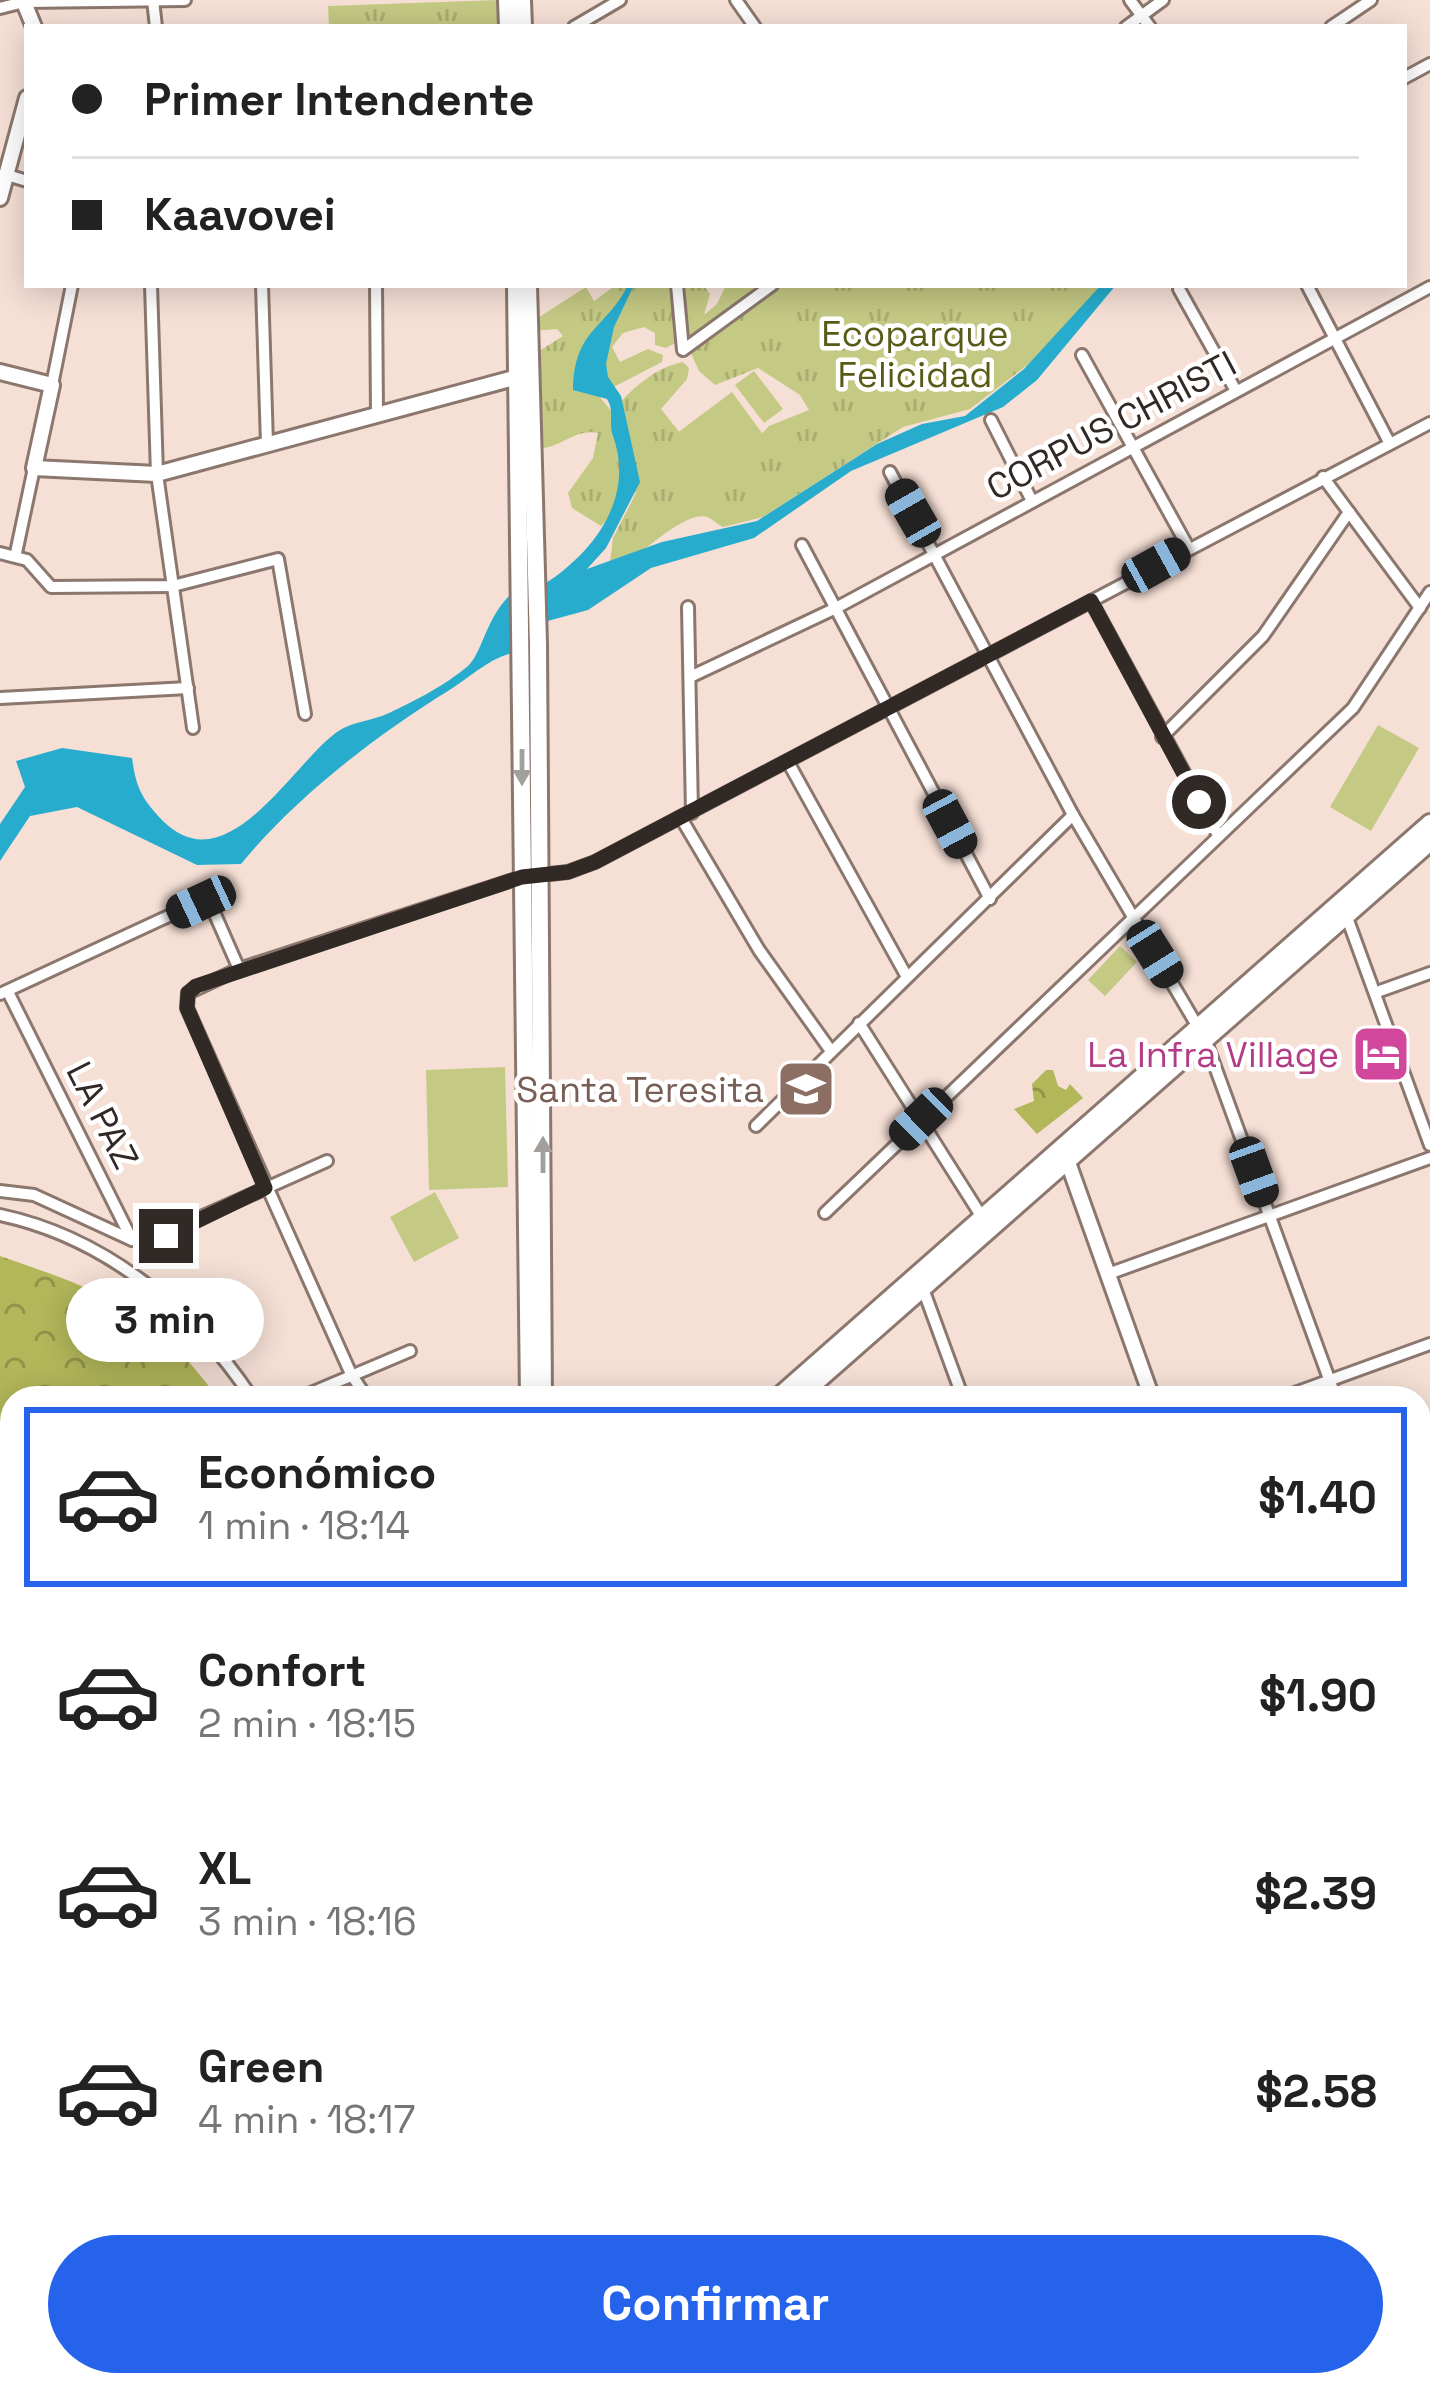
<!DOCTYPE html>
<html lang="es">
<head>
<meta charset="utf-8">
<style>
  :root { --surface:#fff; --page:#f2f2f2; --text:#222; --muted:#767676; --line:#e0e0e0; --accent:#2563eb }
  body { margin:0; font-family:"Space Grotesk",sans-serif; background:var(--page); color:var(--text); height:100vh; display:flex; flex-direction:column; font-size:45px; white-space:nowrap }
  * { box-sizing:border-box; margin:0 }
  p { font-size:39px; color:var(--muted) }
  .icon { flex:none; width:66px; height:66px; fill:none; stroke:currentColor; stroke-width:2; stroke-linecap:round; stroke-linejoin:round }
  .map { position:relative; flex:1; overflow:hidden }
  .panel { position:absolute; left:0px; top:1386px; width:1431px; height:1011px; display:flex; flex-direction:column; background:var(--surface); border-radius:36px 36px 0 0; box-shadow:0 6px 30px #0003 }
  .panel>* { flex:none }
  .banner { position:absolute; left:24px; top:24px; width:1383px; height:264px; border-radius:0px; box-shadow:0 6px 30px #0003; display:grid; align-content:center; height:264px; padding:0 48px; background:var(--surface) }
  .end { position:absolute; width:54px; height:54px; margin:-27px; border:15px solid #312925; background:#fff; box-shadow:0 0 0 6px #fff }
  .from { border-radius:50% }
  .bubble { position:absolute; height:84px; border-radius:42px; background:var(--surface); box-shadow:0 6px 30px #0003; font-size:39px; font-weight:600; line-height:84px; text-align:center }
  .car { position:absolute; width:36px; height:72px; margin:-36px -18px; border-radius:15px; box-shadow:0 0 9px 3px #0007; background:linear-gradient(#222 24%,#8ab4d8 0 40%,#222 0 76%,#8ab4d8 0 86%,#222 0) }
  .banner b { display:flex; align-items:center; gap:42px; height:114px; font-size:45px }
  .banner b+b { border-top:3px solid var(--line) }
  .banner i { width:30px; height:30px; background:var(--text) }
  ul { padding:21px 0 0; list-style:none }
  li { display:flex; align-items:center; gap:36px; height:180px; margin:0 24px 18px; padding:0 24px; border:6px solid transparent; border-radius:0px }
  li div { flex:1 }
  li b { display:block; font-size:45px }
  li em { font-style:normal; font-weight:600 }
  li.on { border-color:var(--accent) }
  li>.icon { width:108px; height:108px; stroke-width:1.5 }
  .cta { display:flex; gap:24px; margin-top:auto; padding:24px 48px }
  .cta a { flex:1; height:138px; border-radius:72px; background:var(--accent); color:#fff; font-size:48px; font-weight:600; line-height:138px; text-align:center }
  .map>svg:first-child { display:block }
</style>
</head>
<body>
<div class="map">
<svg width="1430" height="2396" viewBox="0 0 1430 2396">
  <defs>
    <pattern id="forest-crowns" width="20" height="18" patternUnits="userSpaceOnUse" patternTransform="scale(3)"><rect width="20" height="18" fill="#b2b75a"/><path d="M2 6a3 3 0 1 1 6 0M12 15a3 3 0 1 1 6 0" fill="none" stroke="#91954a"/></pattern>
    <pattern id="park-tufts" width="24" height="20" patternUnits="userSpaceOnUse" patternTransform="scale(3)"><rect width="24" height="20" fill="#c4c984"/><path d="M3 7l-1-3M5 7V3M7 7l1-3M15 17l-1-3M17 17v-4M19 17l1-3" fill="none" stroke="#a9ad72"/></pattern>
  </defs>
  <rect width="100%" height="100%" fill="#f6e0d6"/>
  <g fill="#c4c984">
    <polygon points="754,371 783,409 764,423 735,385"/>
    <polygon points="732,392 765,437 693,489 661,445"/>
    <polygon points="1378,725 1419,748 1371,831 1330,807"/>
    <polygon points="1120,946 1137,962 1105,996 1088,980"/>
    <polygon points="505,1067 508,1187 429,1190 426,1070"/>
    <polygon points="435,1192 459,1238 414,1262 390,1217"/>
  </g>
  <g fill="url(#forest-crowns)">
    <polygon points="1046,1070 1053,1070 1058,1086 1066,1090 1070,1084 1083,1098 1037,1134 1014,1109 1034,1101 1032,1084"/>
    <path d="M0,1256c101,35 151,51 218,142h-206v571l-12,3z"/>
  </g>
  <g fill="url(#park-tufts)">
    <polygon points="498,0 499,27 329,27 328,6"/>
    <path d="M616,285l89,2 5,7 -6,21 13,-11 9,-19h37l-23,23 -74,40 -11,-3v-12l-11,-6 -21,6 -11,14 8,15 28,-13 15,6 -1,7 -64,33 14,17c18,-22 43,-45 71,-50l6,6 -2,11 -26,30 19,24 -1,17 15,32 24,-13 10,-20 26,-7 15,-16 40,-16 -9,-15 -42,-27 -43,17 -16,-14 -9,-20 83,-66h325l-2,12 -53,56 -73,56 -67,18 -140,90 -40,10c-6,-3 -10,-8 -16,-10 -23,-7 -68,41 -88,49l-9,-4 3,-24 24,-47 -36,35 -29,-18 -4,-15 25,-35 5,-25c-25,-5 -39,18 -63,15l1,-95 27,-17 -6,-7 -23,2 -1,-10 53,-34 8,14z"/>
  </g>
  <g fill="#27accd">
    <path d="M628,285h6l-20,42 -8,37 2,13 13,19 19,86 -34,66 -19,21 75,-27 95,-21 120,-77 45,-20 43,-8 59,-47 77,-84h15l-79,95 -34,27 -152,64 -97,67 -103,30 -63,42 -44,12 -1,-37c52,-33 92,-88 70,-149 -5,-14 2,-24 -6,-37l-34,-9c1,-61 33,-61 55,-105z"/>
    <path d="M509,596l3,57c-24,6 -43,25 -64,38 -73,45 -152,106 -207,173l-44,1 -120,-58 -47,9 -30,45v-37l25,-37 -9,-26 46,-13 70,10c4,30 10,41 31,63 64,64 129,-57 174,-89 16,-11 35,-11 52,-19 24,-11 58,-29 79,-47 14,-13 18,-47 41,-70z"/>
  </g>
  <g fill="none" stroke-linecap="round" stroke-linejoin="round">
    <defs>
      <g id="minor">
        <polyline points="153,0 156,27"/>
        <polyline points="736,0 755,27"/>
        <polyline points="1130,0 1150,27"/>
        <polyline points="0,8 24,2 185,0"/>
        <polyline points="574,27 620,0"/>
        <polyline points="1126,27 1163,0"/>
        <polyline points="1331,27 1371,0"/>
        <polyline points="1404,78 1430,64"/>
        <polyline points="7,175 27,181"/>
        <polyline points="151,285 157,474 193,728"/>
        <polyline points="262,285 267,444"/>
        <polyline points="376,285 377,415"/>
        <polyline points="677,285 683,350 772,285"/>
        <polyline points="1307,285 1389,442"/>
        <polyline points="1179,289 1236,391"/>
        <polyline points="1082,355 1188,547"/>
        <polyline points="52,385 72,285"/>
        <polyline points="991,420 1032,501"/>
        <polyline points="890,472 1073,815 1205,1039 1336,1398"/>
        <polyline points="1323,477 1420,608"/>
        <polyline points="802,545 990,899"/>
        <polyline points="0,553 27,560 51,587 173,586 278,559 305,714"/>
        <polyline points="16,553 34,468"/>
        <polyline points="1091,601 1218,835"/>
        <polyline points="688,607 692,813"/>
        <polyline points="690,677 836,608 1430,287"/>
        <polyline points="0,698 188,688"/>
        <polyline points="1162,737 1263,636 1349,512"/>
        <polyline points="788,762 907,977"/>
        <polyline points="681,818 759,950 831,1051"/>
        <polyline points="1345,912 1430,1145"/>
        <polyline points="8,992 132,1240"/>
        <polyline points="1377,992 1430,973"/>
        <polyline points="0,994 201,901 210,903 239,969"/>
        <polyline points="859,1023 980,1214"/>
        <polyline points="756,1126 1073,815"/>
        <polyline points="0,1191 34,1195 132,1240 147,1241 327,1161"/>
        <polyline points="825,1213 1353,708 1430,592"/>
        <path d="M0,1215c104,22 194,95 252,183"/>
        <polyline points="1108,1274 1430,1158"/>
        <polyline points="922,1286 963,1398"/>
        <polyline points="299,1398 410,1351"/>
        <polyline points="367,1398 351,1374 187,1008 188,993 239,969 522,877 568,872 595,862 1430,423"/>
        <polyline points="1281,1398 1430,1344"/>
        <polyline points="1419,1532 1430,1528"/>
        <polyline points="1419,1632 1430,1663"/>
        <polyline points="1419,1716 1430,1712"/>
        <polyline points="1419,1902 1430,1898"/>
        <polyline points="1419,2083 1430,2079"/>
        <polyline points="1419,2271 1430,2267"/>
        <polyline points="131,2385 138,2396"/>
        <polyline points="907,2385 910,2396"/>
        <polyline points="1215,2385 1218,2396"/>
        <polyline points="253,2396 256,2385"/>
        <polyline points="1008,2396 1051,2385"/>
      </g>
      <g id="tertiary">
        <polyline points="23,0 34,27"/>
        <polyline points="0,198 27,98"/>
        <polyline points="0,372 52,385 34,468 157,474 525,375"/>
        <polyline points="1065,1154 1152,1398"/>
        <polyline points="1419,2134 1430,2166"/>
      </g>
      <g id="primary">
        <polyline points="507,0 508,27"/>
        <polyline points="522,0 523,27"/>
        <polyline points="516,285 529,1398"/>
        <polyline points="528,285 538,644 543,1398"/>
        <polyline points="777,1398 1430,823"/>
        <polyline points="798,1398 1430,842"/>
        <polyline points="729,2385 732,2396"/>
        <polyline points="750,2385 753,2396"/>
      </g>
      <g id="trunk">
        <polyline points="0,2219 12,2204"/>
        <polyline points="0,2243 12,2228"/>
      </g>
    </defs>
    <use href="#minor" stroke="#8b776e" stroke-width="16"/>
    <use href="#tertiary" stroke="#8b776e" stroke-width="20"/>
    <use href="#primary" stroke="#8b776e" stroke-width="22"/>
    <use href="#trunk" stroke="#8b776e" stroke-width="24"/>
    <use href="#minor" stroke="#fff" stroke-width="10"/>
    <use href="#tertiary" stroke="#fff" stroke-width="14"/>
    <use href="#primary" stroke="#fff" stroke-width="16"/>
    <use href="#trunk" stroke="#fff" stroke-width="18"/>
  </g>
  <defs><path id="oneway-solid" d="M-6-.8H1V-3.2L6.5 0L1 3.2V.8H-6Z" transform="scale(3)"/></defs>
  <g fill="#a29f9d">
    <use href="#oneway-solid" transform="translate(522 767) rotate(90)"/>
    <use href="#oneway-solid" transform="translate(543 1155) rotate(-90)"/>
  </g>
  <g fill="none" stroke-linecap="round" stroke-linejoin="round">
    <polyline stroke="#312925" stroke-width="15" points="166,1236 265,1188 187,1008 188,993 196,986 522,877 568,872 595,862 1091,601 1199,802"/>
  </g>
  <defs>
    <symbol id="hotel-square" viewBox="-11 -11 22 22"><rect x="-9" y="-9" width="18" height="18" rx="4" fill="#d1479c" stroke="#fff"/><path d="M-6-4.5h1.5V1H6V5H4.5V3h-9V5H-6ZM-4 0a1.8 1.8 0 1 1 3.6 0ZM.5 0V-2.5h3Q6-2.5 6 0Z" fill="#fff"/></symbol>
    <symbol id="school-square" viewBox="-11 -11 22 22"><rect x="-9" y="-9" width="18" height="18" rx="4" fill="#8d6e63" stroke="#fff"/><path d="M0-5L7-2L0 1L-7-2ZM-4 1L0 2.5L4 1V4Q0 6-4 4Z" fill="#fff"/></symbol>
  </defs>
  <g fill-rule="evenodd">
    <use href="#hotel-square" x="1348" y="1021" width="66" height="66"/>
    <use href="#school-square" x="773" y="1056" width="66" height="66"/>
  </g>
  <g text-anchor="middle" stroke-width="9" stroke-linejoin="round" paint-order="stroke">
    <g font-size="36" fill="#585b16" stroke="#fff">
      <text x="915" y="346">Ecoparque<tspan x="915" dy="41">Felicidad</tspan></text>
    </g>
    <g font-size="36" fill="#312925" stroke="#fff">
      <text transform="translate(1111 425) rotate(-28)" y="13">CORPUS CHRISTI</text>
      <text transform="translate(103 1115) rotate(63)" y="13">LA PAZ</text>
    </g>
    <g font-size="36" fill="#b23c85" stroke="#fff" text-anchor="end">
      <text x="1339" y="1067">La Infra Village</text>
    </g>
    <g font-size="36" fill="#785e54" stroke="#fff" text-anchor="end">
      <text x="764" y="1102">Santa Teresita</text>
    </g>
  </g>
</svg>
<i class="end from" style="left:1199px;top:802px"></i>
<i class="end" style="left:166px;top:1236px"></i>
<div class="bubble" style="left:66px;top:1278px;width:198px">3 min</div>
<i class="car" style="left:913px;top:513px;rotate:330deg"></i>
<i class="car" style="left:1156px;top:565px;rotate:61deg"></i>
<i class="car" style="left:950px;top:824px;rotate:152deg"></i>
<i class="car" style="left:201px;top:902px;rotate:245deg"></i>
<i class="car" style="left:1155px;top:954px;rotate:148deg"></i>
<i class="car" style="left:921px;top:1119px;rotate:226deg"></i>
<i class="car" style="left:1254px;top:1172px;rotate:160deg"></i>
<div class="banner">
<b><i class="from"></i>Primer Intendente</b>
<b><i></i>Kaavovei</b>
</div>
<section class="panel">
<ul>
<li class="on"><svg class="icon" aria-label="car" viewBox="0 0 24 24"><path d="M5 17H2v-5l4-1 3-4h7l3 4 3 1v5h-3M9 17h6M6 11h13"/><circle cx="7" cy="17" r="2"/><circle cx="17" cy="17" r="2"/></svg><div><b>Económico</b><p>1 min · 18:14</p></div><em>$1.40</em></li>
<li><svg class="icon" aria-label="car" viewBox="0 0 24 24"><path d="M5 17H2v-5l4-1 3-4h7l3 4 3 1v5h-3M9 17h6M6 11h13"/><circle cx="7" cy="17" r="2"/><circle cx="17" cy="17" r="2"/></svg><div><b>Confort</b><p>2 min · 18:15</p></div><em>$1.90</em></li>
<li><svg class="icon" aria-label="car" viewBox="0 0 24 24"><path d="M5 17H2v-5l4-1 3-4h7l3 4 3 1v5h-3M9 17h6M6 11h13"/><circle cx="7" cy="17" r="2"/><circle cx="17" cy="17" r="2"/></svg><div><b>XL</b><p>3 min · 18:16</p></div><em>$2.39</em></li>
<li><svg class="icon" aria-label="car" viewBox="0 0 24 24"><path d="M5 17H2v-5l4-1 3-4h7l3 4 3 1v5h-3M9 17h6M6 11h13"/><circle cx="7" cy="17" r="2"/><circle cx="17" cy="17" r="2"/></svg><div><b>Green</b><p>4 min · 18:17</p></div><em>$2.58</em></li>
</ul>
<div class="cta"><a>Confirmar</a></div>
</section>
</div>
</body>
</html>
